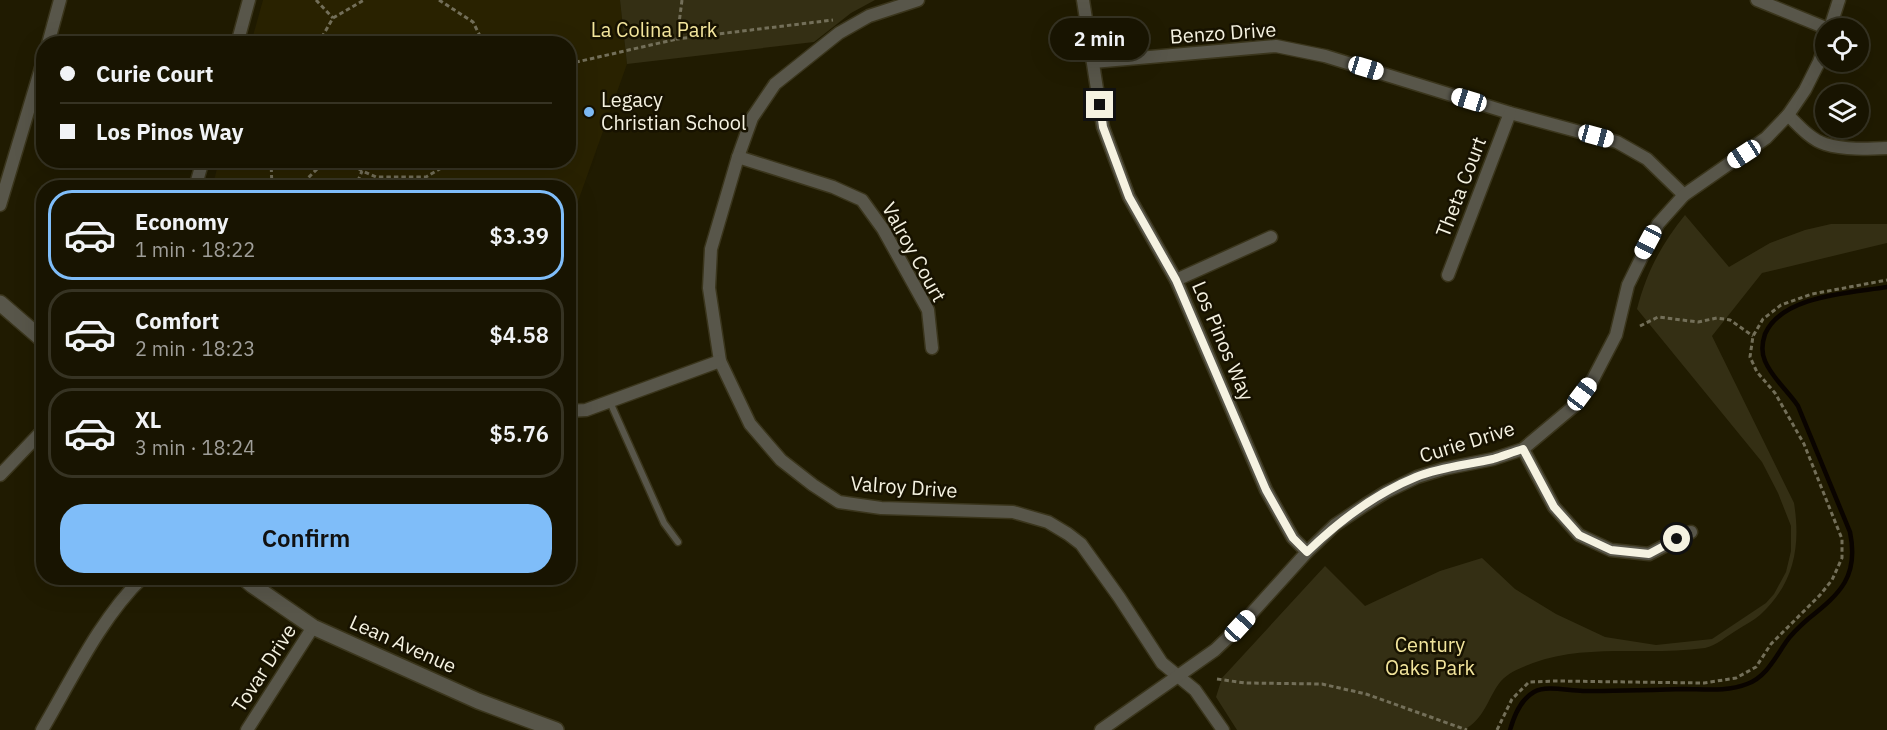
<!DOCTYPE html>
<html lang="en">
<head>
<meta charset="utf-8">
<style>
  :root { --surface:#181401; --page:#252110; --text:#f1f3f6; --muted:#9f9e99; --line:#363323; --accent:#7fbdf9 }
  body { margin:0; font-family:"IBM Plex Sans",sans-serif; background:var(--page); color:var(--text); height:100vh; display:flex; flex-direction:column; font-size:22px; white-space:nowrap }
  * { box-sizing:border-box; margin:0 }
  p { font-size:20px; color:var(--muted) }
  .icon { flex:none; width:33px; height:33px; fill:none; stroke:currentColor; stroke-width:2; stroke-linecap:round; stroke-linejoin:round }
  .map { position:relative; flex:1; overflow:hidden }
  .drawer { position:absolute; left:36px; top:180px; width:540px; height:405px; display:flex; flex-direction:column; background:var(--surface); border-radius:24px; box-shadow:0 6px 24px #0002,0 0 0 2px var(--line) }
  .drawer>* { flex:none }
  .hud { position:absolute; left:36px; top:36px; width:540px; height:132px; border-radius:24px; box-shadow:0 6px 24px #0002,0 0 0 2px var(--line); display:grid; align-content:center; height:132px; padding:0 24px; background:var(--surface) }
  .tools { position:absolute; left:1815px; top:18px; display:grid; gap:12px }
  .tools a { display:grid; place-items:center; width:54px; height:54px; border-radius:50%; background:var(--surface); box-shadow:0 6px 24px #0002,0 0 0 2px var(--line); font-size:30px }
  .end { position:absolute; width:27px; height:27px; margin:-14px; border:8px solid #f5f2e1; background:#111; box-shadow:0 0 0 3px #111 }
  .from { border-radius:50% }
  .bubble { position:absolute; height:42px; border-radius:21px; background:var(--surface); box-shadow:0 6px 24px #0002,0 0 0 2px var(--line); font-size:20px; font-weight:600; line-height:42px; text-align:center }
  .car { position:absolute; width:18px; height:36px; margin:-18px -9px; border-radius:8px; box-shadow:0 0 4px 2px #0007; background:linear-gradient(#fff 24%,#345 0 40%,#fff 0 76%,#345 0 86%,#fff 0) }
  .hud b { display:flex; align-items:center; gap:21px; height:57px; font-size:22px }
  .hud b+b { border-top:2px solid var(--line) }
  .hud i { width:15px; height:15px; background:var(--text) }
  ul { padding:10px 0 0; list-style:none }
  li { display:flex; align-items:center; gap:18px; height:90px; margin:0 12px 9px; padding:0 12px; border:3px solid var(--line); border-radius:24px }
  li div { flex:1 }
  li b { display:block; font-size:22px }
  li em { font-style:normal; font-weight:600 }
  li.on { border-color:var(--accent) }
  li>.icon { width:54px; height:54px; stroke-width:1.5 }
  .primary-button { display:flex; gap:12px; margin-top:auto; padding:12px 24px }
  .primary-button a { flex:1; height:69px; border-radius:24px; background:var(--accent); color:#111; font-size:24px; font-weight:600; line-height:69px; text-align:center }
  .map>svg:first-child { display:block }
</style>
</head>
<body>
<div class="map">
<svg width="1887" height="730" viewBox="0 0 1887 730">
  <rect width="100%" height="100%" fill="#201b01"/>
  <polygon fill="#292200" points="263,0 620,0 627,64 576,207 569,214 568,188 212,188 219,161 568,160 568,44 251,43"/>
  <g fill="#342f14">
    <polygon points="620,0 875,0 851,13 814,42 627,64"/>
    <path d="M1685,215l44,52 41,-24 35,-13 26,-6h56v19l-125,30 -50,63 82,167c7,44 0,81 -34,112 -7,6 -16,10 -23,15 -9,5 -21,16 -32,18 -56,8 -118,-5 -172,15 -11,4 -24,9 -32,18 -13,16 -15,35 -34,47v2h-230l-21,-33 6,-19 103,-112 40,40 75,-35 42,-13 33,31 41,25 49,23 51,8 56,-6 54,-36 8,-9 12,-22 5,-21v-25l-13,-33 -16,-31 -125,-153c10,-38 24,-64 48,-94z"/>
  </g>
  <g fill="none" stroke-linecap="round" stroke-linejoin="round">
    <path stroke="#0a0400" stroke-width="4.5" d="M1510,730c4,-14 10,-30 24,-38 13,-7 34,-1 49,-1 33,0 67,-1 100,-2 21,0 44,3 64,-5 19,-7 28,-26 39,-42 6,-9 14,-16 22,-23 33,-26 51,-43 42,-87l-52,-126c-10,-15 -26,-28 -33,-45 -4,-9 -3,-18 0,-27 17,-39 86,-41 122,-47"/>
    <defs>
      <polyline id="service" points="610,402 664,523 678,542"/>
      <g id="minor">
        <polyline points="918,0 869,16 839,33 775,84 752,118 738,157 711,249 709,288 720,361 750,424 781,460 813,485 839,502 881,508 1013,512 1048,522 1068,534 1081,544 1119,597 1162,663 1195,690 1223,730"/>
        <polyline points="1083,0 1103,127 1129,197 1176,280 1266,490 1293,538 1307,552"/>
        <polyline points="1757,0 1826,28"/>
        <polyline points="1830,28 1839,0"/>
        <polyline points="48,44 60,0"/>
        <polyline points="237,44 249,0"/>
        <polyline points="1093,62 1276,46 1325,56 1510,113 1617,142 1647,159 1684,195"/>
        <path d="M1788,115c10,10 23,25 37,29 20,6 42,5 62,4"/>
        <polyline points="738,157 833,187 862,200 883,229 928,310 932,348"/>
        <polyline points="195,188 203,160"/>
        <polyline points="0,205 44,58"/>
        <polyline points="1448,275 1510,113"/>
        <polyline points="1176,280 1271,237"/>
        <polyline points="568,411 586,410 720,361"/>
        <polyline points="1523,449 1554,507 1579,535 1611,550 1649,554 1691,532"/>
        <polyline points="0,475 44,429"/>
        <path d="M42,730c30,-51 58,-111 100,-152"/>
        <polyline points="247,730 313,627"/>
        <polyline points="1101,730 1215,650 1240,626 1307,552 1335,525 1365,505 1386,492 1417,477 1443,469 1493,459 1523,449 1573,407 1592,381 1616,335 1628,285 1658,224 1684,195 1766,138 1788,115 1805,90 1819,62 1826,42"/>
      </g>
      <g id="tertiary">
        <polyline points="0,303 44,341"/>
        <polyline points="244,578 252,585 313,627 478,701 556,730"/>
      </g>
    </defs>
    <use href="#service" stroke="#3a351c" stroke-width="9"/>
    <use href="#minor" stroke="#3a351c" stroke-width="15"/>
    <use href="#tertiary" stroke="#3a351c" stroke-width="18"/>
    <g stroke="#736f59" stroke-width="3" stroke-dasharray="4.5 3" stroke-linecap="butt">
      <polyline points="316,0 333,18"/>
      <polyline points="439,0 473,22 484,44"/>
      <polyline points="682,0 677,39 833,20"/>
      <polyline points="318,44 333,18 364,0"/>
      <polyline points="568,64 677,39"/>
      <polyline points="271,160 272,188"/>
      <polyline points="310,160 316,171"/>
      <polyline points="346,160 362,171 376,177 426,177 455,160"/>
      <polyline points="298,188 326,160"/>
      <polyline points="355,188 362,171"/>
      <polyline points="1640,326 1658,317 1698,322 1717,318 1730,320 1753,336"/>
      <polyline points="1217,679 1245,683 1322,684 1366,694 1467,730"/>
      <polyline points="1497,730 1512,699 1529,682 1556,681 1704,683 1736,678 1756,667 1771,644 1820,595 1832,580 1842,558 1842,539 1804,444 1775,393 1757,372 1750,357 1753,336 1763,319 1781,305 1812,294 1887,280"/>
    </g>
    <use href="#service" stroke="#58564a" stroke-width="6"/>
    <use href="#minor" stroke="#58564a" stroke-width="12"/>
    <use href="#tertiary" stroke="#58564a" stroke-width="15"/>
  </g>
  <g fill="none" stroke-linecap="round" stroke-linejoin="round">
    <path stroke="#f5f2e1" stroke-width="8" d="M1100,105l3,22 26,70 47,83 90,210 27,48 14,14c32,-31 67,-58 109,-75 25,-10 51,-12 77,-18 10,-3 20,-7 30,-10l31,58 25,28 32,15 38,4 28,-15"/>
  </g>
  <circle fill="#7fbdf9" stroke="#171200" stroke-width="2" cx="589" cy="112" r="6"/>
  <g text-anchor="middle" stroke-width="5" stroke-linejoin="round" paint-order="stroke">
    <g font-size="20" fill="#f3e59c" stroke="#171200">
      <text x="654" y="37">La Colina Park</text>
      <text x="1430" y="652">Century<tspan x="1430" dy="23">Oaks Park</tspan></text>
    </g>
    <g font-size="20" fill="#f5f2e1" stroke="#171200">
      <text transform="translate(1223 33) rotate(-4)" y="7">Benzo Drive</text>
      <text transform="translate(1461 187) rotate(-69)" y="7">Theta Court</text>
      <text transform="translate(914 252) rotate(61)" y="7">Valroy Court</text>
      <text transform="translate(1223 341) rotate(67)" y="7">Los Pinos Way</text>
      <text transform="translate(1467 442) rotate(-17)" y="7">Curie Drive</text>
      <text transform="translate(904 487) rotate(4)" y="7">Valroy Drive</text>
      <text transform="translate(403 644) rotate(24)" y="7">Lean Avenue</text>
      <text transform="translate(264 668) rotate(-57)" y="7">Tovar Drive</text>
    </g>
    <g font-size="20" fill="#f5f2e1" stroke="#171200" text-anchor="start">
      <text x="601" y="107">Legacy<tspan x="601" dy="23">Christian School</tspan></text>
    </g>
  </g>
</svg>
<div class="tools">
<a><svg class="icon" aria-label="locate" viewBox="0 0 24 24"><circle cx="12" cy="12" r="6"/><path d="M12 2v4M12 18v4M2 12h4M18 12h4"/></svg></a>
<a><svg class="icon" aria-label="layers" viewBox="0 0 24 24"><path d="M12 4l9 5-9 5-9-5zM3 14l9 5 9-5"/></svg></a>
</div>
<i class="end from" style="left:1677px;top:539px"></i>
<i class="end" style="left:1100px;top:105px"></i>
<div class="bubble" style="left:1050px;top:18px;width:99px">2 min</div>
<i class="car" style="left:1366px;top:68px;rotate:107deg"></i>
<i class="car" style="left:1469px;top:100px;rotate:287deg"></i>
<i class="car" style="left:1596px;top:136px;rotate:105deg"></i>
<i class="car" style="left:1744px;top:154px;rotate:237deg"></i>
<i class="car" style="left:1648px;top:242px;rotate:208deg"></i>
<i class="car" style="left:1582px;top:394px;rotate:37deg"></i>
<i class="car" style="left:1240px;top:626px;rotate:43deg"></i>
<div class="hud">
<b><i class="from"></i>Curie Court</b>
<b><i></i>Los Pinos Way</b>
</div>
<section class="drawer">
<ul>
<li class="on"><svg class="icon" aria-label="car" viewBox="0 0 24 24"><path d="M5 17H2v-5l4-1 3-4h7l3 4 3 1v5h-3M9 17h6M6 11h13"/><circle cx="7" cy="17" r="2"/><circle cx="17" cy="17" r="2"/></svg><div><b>Economy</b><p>1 min · 18:22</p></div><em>$3.39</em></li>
<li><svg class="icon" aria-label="car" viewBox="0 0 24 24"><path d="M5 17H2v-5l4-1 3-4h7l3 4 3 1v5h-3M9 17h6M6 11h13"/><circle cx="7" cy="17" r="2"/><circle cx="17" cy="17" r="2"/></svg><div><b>Comfort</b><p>2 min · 18:23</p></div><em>$4.58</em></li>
<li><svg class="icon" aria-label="car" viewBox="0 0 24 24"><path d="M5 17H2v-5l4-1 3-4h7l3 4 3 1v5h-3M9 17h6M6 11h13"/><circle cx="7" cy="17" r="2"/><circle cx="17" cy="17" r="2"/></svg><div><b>XL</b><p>3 min · 18:24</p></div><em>$5.76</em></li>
</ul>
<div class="primary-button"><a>Confirm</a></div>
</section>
</div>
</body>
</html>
